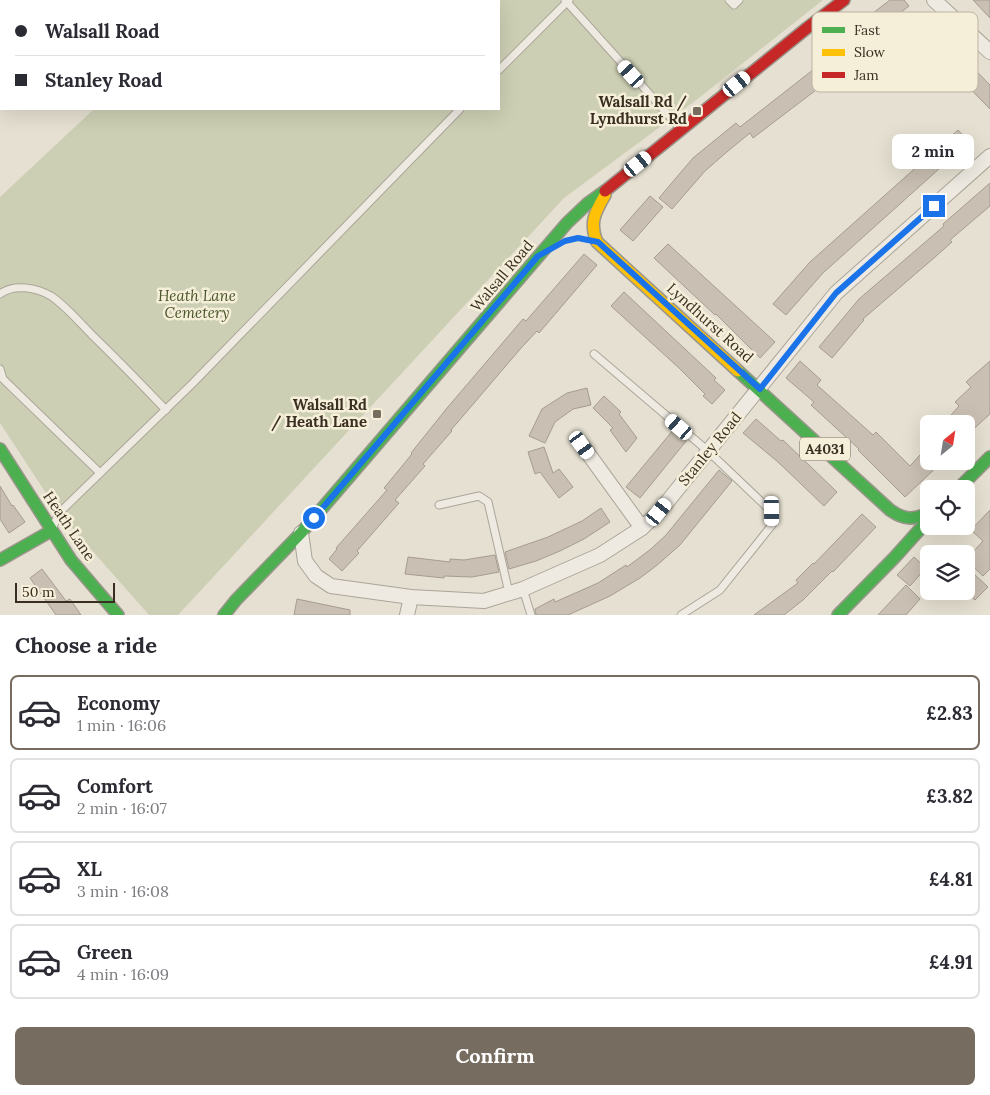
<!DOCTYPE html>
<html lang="en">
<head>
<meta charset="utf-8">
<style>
  :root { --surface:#fff; --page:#f7f7f7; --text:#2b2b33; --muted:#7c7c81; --line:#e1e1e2; --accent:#766c5f }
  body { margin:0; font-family:Lora,serif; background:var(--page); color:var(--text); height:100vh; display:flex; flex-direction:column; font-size:19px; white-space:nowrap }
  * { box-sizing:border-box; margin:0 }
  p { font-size:16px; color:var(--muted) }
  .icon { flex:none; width:28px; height:28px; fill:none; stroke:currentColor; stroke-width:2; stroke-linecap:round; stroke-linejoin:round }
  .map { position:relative; height:615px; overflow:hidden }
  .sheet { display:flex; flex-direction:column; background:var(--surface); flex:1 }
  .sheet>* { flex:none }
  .top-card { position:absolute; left:0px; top:0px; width:500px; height:110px; box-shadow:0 5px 20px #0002; display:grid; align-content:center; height:110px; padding:0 15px; background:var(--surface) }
  .needle { width:32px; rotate:30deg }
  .fabs { position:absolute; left:920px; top:415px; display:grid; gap:10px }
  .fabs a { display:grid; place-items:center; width:55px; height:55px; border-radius:8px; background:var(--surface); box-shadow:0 5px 20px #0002; font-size:25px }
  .scale { position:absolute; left:15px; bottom:12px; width:100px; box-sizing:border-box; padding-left:5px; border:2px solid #3a2e21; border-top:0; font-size:14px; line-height:18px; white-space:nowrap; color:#3a2e21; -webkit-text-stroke:4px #f5eed9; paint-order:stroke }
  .end { position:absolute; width:22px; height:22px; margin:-11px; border:6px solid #1a73e8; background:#fff; box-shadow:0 0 0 2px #fff }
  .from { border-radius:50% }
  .bubble { position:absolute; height:35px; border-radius:8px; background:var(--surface); box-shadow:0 5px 20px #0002; font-size:16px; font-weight:800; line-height:35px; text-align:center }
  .car { position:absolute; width:15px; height:30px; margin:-15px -8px; border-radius:6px; box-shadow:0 0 4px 1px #0007; background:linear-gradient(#fff 24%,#345 0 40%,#fff 0 76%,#345 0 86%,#fff 0) }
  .top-card b { display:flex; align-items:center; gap:18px; height:48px; font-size:19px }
  .top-card b+b { border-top:1px solid var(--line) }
  .top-card i { width:12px; height:12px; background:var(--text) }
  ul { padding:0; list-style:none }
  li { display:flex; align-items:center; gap:15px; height:75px; margin:0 10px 8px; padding:0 5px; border:2px solid var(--line); border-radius:8px }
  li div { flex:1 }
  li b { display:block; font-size:19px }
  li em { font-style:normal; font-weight:800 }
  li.selected { border-color:var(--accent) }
  li>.icon { width:45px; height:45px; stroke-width:1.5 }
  h2 { padding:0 15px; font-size:22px; line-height:60px }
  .cta { display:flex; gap:10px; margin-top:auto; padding:10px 15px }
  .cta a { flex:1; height:58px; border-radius:8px; background:var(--accent); color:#fff; font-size:20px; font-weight:800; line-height:58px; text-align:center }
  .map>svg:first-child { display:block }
</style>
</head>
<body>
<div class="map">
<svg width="990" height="615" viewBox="0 0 990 615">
  <rect width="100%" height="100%" fill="#e5e0d1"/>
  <polygon fill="#cdcfb4" points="209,0 823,0 695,101 564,198 178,615 149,615 59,513 0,423 0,197 94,109 499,109 499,1 208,1"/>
  <g fill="#c9bfb2" stroke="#a69c90">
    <polygon points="890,0 904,0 909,6 867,39 871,44 820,87 753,138 750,133 728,151 705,171 672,209 659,198 693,158 736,123 740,127 823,62 864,28 860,23"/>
    <polygon points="973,0 990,0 990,18"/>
    <polygon points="946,40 990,85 990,109 935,53"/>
    <polygon points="958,130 969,142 823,273 786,315 773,304 810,262"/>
    <polygon points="990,183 990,206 950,240 952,242 934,258 863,319 864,320 832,358 819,347 859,299 944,226 943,224"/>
    <polygon points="650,196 663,207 633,241 620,230"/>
    <polygon points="668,244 775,342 760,358 716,314 715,315 654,258"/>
    <polygon points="584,254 597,265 539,333 537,331 522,347 451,430 452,431 423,464 425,466 395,500 399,503 357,551 359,553 342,571 329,559 337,549 336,548 387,490 384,488 412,454 411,453 447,408 523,319 526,321"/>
    <polygon points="624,292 716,378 714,380 725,390 712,404 703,396 705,394 679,368 611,306"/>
    <polygon points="800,361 821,380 817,385 873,435 876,432 910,466 929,445 929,461 943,461 905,497 858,450 859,449 811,405 814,402 786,378"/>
    <polygon points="990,361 990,414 966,436 966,424 943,424 959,406 955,402 971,387 966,382"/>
    <polygon points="587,388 591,405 573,409 555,422 545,443 529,436 542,409 567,393"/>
    <polygon points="604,396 621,412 619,414 637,438 626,452 610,430 613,428 593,408"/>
    <polygon points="756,419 781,441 783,440 837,492 824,506 778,462 743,433"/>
    <polygon points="674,429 687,440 640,498 626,487"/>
    <polygon points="544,447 553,473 559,469 573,487 559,498 540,472 535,474 528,452"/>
    <polygon points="719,470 732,481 680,545 656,566 640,578 610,596 568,615 536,615 535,609 554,599 555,602 598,583 626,565 627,567 651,549 666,535"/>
    <polygon points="0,486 12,506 13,505 25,522 9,533 0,519"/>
    <polygon points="601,508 610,522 584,539 560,551 536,561 509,569 505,552 548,537 582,521"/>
    <polygon points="990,510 990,569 983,576 966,560 983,541 971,530"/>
    <polygon points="862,514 876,527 833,572 832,571 803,600 784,615 754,615 798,583 796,580 813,563 814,564"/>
    <polygon points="495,555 499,572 472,577 444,576 444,578 405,574 408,557 450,562 450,559 464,560"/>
    <polygon points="914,557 926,568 910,586 897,575"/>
    <polygon points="42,569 66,601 70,599 81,615 56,615 30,578"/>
    <polygon points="973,573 988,587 975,600 966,592 966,580"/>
    <polygon points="906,585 920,599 906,615 878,615"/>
    <polygon points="297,599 350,610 350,615 294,615"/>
  </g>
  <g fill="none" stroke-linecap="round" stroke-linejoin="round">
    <defs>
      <g id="lane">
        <polyline points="57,0 61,1"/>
        <polyline points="99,0 100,1"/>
        <polyline points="423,0 424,1"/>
        <polyline points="565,0 680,128"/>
        <polyline points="729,0 734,5 739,0"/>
        <polyline points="0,47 1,47"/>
        <polyline points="499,70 569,0"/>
        <path d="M0,294c14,-11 37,-6 51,2 15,10 29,27 42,40 25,24 49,49 73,74"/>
        <polyline points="594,354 708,451 771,511 772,525 720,590 681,615"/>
        <polyline points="0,369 3,379 100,473"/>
        <polyline points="439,505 479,496 488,502 509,593"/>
        <polyline points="53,527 59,513 192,384 460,109"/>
        <polyline points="523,589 531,615"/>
      </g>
      <g id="street">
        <polyline points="934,0 990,52"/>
        <polyline points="582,445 642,528"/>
        <polyline points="301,533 305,561 316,576 331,586 411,597 484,601 523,589 600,555 642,528 659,512 836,293 990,156"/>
        <polyline points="407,615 411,597"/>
      </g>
      <g id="fast">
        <path d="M738,371l152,139c14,10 23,10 39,3"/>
        <polyline points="0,449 71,560 118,615"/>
        <polyline points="958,489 990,457"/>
        <polyline points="0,560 51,531"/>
        <polyline points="224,615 236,600 301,533 567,223 587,204 605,191"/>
        <polyline points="838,615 895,557 929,519"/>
      </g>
      <path id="slow" d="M605,195c-10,17 -16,28 -8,47l141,129"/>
      <polyline id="jam" points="605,191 807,28 844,0"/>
    </defs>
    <use href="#lane" stroke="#aba599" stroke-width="9"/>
    <use href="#street" stroke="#aba599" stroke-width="16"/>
    <use href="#fast" stroke="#9a958a" stroke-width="14"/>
    <use href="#slow" stroke="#9a958a" stroke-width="14"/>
    <use href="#jam" stroke="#9a958a" stroke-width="14"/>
    <use href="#lane" stroke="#eeeae2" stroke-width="7"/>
    <use href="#street" stroke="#eeeae2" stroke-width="14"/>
    <use href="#fast" stroke="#4caf50" stroke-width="11"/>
    <use href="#slow" stroke="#ffc107" stroke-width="11"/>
    <use href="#jam" stroke="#c62828" stroke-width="11"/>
  </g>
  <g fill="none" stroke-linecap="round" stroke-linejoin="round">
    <polyline stroke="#1a73e8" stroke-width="6" points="314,518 538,256 565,241 578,238 598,242 760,389 836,293 934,206"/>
  </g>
  <g fill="#766c5f" stroke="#f5eed9" stroke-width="2">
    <rect x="692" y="106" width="10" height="10" rx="2.5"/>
    <rect x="372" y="409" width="10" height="10" rx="2.5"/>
  </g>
  <g text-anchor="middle" stroke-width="5" stroke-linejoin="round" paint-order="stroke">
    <rect fill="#f5eed9" stroke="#726858" stroke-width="1" x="800" y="437.5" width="50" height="23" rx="4"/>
    <g font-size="14" font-weight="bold" fill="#3a2e21">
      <text x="825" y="454">A4031</text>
    </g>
    <g font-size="15" font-weight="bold" fill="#3a2e21" stroke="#f5eed9" text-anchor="end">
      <text x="687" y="107">Walsall Rd /<tspan x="687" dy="17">Lyndhurst Rd</tspan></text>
      <text x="367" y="410">Walsall Rd<tspan x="367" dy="17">/ Heath Lane</tspan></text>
    </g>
    <g font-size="15" fill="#3a2e21" stroke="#f5eed9">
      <text transform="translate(502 276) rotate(-50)" y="5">Walsall Road</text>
      <text transform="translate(710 323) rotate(42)" y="5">Lyndhurst Road</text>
      <text transform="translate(710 449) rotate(-51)" y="5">Stanley Road</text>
      <text transform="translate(69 526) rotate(56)" y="5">Heath Lane</text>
    </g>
    <g font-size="15" font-style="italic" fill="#485529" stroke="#f5eed9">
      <text x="197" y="301">Heath Lane<tspan x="197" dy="17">Cemetery</tspan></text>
    </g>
  </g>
  <rect x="812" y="12" width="166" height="80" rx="8" fill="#f5eed9" stroke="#bdb4a2" stroke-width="1"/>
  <rect x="822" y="27" width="23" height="6" fill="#4caf50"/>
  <rect x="822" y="49" width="23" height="7" fill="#ffc107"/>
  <rect x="822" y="72" width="23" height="6" fill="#c62828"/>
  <g font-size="14" fill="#3a2e21">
    <text x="854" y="35">Fast</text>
    <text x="854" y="57">Slow</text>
    <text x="854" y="80">Jam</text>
  </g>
</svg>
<div class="fabs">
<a><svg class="needle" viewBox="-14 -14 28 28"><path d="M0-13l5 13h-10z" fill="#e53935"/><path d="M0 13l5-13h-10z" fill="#7c7c81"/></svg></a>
<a><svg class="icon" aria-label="locate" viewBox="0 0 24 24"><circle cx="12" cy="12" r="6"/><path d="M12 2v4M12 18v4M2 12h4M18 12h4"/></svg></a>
<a><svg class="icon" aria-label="layers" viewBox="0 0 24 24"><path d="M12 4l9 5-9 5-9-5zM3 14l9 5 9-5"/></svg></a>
</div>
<div class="scale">50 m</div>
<i class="end from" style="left:314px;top:518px"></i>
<i class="end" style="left:934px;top:206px"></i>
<div class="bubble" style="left:892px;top:134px;width:82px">2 min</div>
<i class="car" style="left:631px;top:74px;rotate:318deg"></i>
<i class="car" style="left:737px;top:84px;rotate:51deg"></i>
<i class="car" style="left:638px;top:164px;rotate:51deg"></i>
<i class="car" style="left:679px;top:427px;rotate:311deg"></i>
<i class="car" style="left:582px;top:445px;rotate:144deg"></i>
<i class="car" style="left:772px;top:511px;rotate:179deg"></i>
<i class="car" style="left:659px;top:512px;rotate:39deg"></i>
<div class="top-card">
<b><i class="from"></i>Walsall Road</b>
<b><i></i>Stanley Road</b>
</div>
</div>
<section class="sheet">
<h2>Choose a ride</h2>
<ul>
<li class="selected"><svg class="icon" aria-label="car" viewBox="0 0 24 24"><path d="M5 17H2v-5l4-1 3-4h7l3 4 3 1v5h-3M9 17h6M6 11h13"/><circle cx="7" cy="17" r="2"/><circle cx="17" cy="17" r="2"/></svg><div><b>Economy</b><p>1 min · 16:06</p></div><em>£2.83</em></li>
<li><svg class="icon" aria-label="car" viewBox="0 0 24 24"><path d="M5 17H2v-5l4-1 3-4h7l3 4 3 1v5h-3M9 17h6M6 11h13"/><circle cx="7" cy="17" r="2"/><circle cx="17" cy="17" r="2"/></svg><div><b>Comfort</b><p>2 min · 16:07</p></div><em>£3.82</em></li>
<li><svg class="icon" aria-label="car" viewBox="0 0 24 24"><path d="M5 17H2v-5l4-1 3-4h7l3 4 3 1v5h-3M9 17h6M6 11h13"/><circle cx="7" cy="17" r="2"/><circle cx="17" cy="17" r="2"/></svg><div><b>XL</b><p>3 min · 16:08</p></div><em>£4.81</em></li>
<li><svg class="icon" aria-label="car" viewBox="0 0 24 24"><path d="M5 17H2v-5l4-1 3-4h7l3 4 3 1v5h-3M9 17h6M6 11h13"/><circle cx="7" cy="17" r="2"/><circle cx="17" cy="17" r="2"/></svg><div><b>Green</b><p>4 min · 16:09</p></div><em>£4.91</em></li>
</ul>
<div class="cta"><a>Confirm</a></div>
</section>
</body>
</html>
